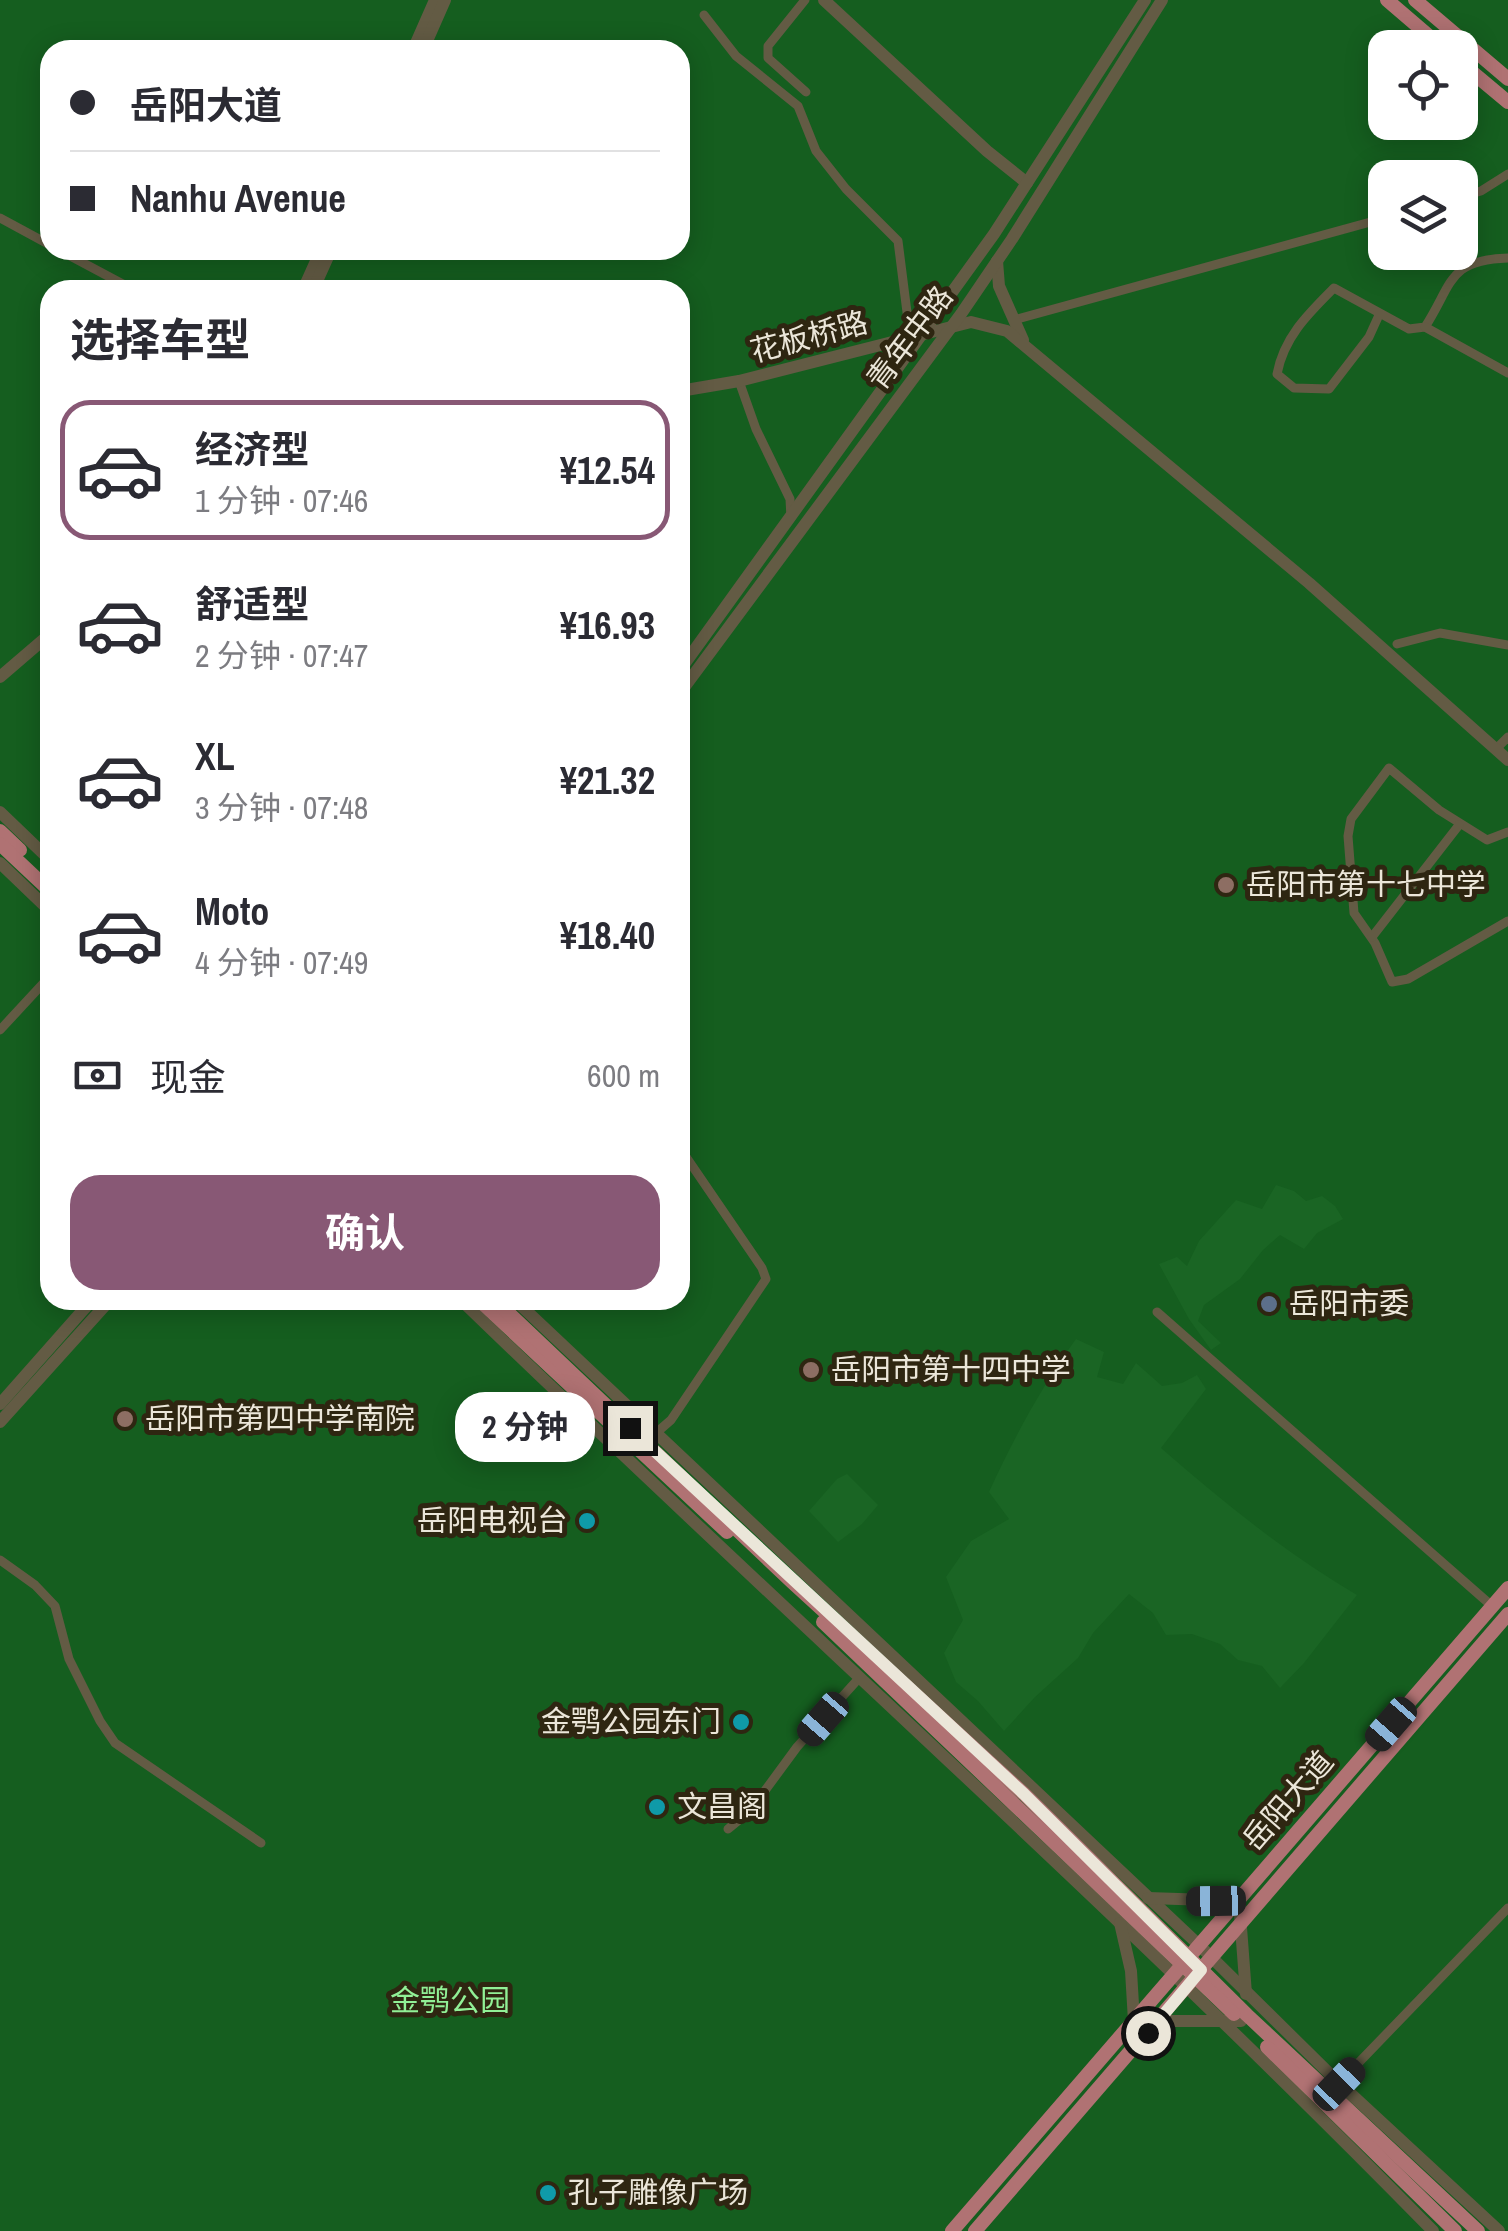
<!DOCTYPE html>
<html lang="zh">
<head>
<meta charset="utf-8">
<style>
  :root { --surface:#fff; --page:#f7f7f7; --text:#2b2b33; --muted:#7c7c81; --line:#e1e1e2; --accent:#885875 }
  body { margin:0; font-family:"Archivo Narrow","Noto Sans SC",sans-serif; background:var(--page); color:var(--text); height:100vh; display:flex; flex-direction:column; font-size:38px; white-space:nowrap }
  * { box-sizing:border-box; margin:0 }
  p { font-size:32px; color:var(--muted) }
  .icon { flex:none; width:55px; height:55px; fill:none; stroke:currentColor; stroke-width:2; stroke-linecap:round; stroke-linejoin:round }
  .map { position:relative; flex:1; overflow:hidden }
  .drawer { position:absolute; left:40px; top:280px; width:650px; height:1030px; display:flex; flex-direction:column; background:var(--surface); border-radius:30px; box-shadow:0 5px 25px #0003 }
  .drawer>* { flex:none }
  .hud { position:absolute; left:40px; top:40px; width:650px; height:220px; border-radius:30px; box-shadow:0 5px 25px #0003; display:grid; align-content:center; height:220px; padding:0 30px; background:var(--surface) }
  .controls { position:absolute; left:1368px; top:30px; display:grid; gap:20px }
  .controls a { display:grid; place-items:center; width:110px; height:110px; border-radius:20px; background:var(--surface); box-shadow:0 5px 25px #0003; font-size:50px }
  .end { position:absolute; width:45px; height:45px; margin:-22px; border:12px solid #ebe6d9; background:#111; box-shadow:0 0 0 5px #111 }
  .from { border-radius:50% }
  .bubble { position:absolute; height:70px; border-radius:30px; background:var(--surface); box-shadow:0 5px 25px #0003; font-size:32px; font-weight:700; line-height:70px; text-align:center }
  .car { position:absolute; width:30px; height:60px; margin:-30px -15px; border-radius:12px; box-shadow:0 0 8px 2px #0007; background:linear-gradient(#222 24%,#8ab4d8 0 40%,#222 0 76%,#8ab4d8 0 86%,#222 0) }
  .hud b { display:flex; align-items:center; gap:35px; height:95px; font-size:38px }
  .hud b+b { border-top:2px solid var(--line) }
  .hud i { width:25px; height:25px; background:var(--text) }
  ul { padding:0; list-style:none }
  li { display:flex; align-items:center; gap:30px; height:140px; margin:0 20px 15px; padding:0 10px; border:5px solid transparent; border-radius:30px }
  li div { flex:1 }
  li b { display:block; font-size:38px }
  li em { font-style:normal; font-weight:700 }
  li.on { border-color:var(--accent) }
  li>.icon { width:90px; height:90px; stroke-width:1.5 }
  h2 { padding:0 30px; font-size:45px; line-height:120px }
  .pay { display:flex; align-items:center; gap:25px; height:110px; padding:0 30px; font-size:38px }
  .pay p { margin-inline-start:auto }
  .button { display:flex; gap:20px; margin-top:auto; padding:20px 30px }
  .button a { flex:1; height:115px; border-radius:30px; background:var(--accent); color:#fff; font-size:40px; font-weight:700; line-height:115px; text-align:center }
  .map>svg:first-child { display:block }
</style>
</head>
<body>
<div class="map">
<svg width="1508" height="2231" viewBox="0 0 1508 2231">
  <rect width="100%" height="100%" fill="#2e2611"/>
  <path fill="#155e1f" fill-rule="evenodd" d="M0,0h1508v2231h-1508zM1385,48h75v74h-75zM50,50h630v200h-630zM1385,178h75v74h-75zM50,290h630v1010h-630z"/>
  <g fill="#1a6524">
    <polygon points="1276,1185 1294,1191 1306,1201 1322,1196 1335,1206 1343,1219 1317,1233 1304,1249 1280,1235 1263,1250 1240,1279 1204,1305 1198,1321 1221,1343 1211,1350 1189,1319 1159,1264 1177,1257 1187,1266 1199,1241 1236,1200 1262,1209"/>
    <path d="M1076,1339l28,13 -7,25 26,7 13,-21 26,23 20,-3 15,-8 9,14 -45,59c63,55 125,105 196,147l-53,68 -24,25 -18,-22 -24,-6 -18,-16 -28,-10 -26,1 -13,-22 -24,-19 -36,39 -15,25 -43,39 -31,34 -26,-30 -22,-19 -12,-29 19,-33 -17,-43 25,-36 38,-22 -20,-27c24,-53 53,-106 87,-153z"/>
    <polygon points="847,1474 878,1505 862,1524 838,1542 809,1511 837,1479"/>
  </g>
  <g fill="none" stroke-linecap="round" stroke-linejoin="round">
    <g stroke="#635b44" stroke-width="9">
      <polyline points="805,0 768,46 768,58 806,92"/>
      <polyline points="704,15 736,56 798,106 816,151 846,189 898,241 910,336"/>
      <polyline points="1460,197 1481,191 1508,174"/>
      <polyline points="0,218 50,245"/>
      <polyline points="59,250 134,290"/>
      <path d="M1379,315l-10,22 -40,52 -35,-1 -17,-14c7,-37 31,-60 57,-86l75,41 16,-2c28,-43 22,-67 83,-69"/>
      <polyline points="1014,320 1385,218"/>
      <polyline points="1425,327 1508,373"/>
      <polyline points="739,381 756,429 790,499 791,518"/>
      <polyline points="1397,644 1440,633 1508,645"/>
      <polyline points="1497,748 1508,737"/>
      <polyline points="1508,832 1487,840 1439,810 1389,768 1351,819 1348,836 1354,913 1375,943 1392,982 1408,979 1508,921"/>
      <polyline points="1372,937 1459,825"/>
      <polyline points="0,1030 50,976"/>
      <polyline points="1157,1312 1492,1606"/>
      <polyline points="656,1433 671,1420 766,1279 762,1268 680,1148"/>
      <polyline points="0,1560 35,1585 55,1606 69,1659 100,1721 115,1743 261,1843"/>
      <polyline points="728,1829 750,1811 797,1747 860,1677"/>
      <polyline points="1339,2083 1508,1908"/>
    </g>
    <g stroke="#635b44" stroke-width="12">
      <polyline points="824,0 987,151 1027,183"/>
      <polyline points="413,50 435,0"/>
      <polyline points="423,50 445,0"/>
      <polyline points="997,261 999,286 1023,340"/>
      <polyline points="303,290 321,250"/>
      <polyline points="313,290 331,250"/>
      <polyline points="680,391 739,381 971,322 1007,331 1309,583 1508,760"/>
      <polyline points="680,670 994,234 1145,0"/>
      <polyline points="0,677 50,634"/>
      <polyline points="680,693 961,314 1012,239 1162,0"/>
      <polyline points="0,812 50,860"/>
      <polyline points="0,863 50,911"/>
      <path d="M461,1300c322,312 658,610 972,931"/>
      <polyline points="515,1300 1199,1945 1339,2083 1499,2231"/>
      <polyline points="0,1404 92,1300"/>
      <polyline points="0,1422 110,1300"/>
      <polyline points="1148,1898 1239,1901 1246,1994"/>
      <polyline points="1120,1923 1131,1971 1134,2021 1241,2021"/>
    </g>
    <g stroke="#b07273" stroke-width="14">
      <polyline points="1387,0 1443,48"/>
      <polyline points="1415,0 1508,79"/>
      <polyline points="1460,62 1508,102"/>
      <polyline points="0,831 20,850"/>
      <polyline points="0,844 50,891"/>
      <polyline points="479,1300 727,1532"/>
      <polyline points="495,1300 792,1582 1024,1794 1247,2015 1478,2231"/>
      <polyline points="823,1622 1234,2014"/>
      <polyline points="1267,2047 1455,2231"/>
      <polyline points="952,2231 1508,1588"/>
      <polyline points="975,2231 1508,1614"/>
    </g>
  </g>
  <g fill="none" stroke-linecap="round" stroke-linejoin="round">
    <polyline stroke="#ebe6d9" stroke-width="12" points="630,1428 1024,1794 1201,1970 1148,2033"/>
  </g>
  <g fill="#8d6e63" stroke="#2e2611" stroke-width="4">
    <circle cx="1226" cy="885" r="10"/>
    <circle cx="811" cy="1370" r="10"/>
    <circle cx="125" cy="1419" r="10"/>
  </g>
  <circle fill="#5c6f8a" stroke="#2e2611" stroke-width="4" cx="1269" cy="1304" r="10"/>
  <g fill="#0f9aa8" stroke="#2e2611" stroke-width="4">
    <circle cx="587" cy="1521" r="10"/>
    <circle cx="741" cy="1722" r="10"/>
    <circle cx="657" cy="1807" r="10"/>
    <circle cx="548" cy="2193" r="10"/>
  </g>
  <g text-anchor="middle" stroke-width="10" stroke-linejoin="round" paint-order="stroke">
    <g font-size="30" fill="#ebe6d9" stroke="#2e2611">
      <text transform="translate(809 337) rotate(-15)" y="10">花板桥路</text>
      <text transform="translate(910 338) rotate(-53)" y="10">青年中路</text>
      <text transform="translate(1288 1801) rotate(-49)" y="10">岳阳大道</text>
    </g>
    <g font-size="30" fill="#ebe6d9" stroke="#2e2611" text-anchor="start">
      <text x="1246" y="895">岳阳市第十七中学</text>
      <text x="1289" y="1314">岳阳市委</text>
      <text x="831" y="1380">岳阳市第十四中学</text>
      <text x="145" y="1429">岳阳市第四中学南院</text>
      <text x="567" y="1531" text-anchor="end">岳阳电视台</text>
      <text x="721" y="1732" text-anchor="end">金鹗公园东门</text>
      <text x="677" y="1817">文昌阁</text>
      <text x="568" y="2203">孔子雕像广场</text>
    </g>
    <g font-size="30" fill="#91f096" stroke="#2e2611">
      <text x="450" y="2011">金鹗公园</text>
    </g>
  </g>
</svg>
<div class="controls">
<a><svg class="icon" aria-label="locate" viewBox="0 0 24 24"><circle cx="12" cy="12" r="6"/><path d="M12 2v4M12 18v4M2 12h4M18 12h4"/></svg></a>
<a><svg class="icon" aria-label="layers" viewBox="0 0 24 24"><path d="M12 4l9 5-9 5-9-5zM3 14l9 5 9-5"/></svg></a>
</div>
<i class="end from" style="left:1148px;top:2033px"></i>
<i class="end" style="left:630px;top:1428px"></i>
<div class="bubble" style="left:455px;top:1392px;width:140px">2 分钟</div>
<i class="car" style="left:823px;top:1719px;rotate:221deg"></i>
<i class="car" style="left:1391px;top:1724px;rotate:221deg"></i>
<i class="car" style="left:1216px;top:1901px;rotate:269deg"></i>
<i class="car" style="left:1339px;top:2084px;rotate:44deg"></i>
<div class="hud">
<b><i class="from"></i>岳阳大道</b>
<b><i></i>Nanhu Avenue</b>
</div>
<section class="drawer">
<h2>选择车型</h2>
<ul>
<li class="on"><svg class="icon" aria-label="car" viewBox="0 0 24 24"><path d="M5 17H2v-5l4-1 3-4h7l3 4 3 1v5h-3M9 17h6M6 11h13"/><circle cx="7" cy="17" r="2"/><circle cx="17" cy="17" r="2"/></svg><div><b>经济型</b><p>1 分钟 · 07:46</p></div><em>¥12.54</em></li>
<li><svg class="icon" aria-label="car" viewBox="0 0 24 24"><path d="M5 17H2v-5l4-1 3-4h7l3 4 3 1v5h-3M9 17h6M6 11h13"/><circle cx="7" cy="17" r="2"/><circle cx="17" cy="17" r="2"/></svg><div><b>舒适型</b><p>2 分钟 · 07:47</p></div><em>¥16.93</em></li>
<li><svg class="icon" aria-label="car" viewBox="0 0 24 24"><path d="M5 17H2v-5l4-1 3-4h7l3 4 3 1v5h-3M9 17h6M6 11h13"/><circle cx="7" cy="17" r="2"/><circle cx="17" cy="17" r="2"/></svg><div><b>XL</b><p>3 分钟 · 07:48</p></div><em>¥21.32</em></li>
<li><svg class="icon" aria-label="car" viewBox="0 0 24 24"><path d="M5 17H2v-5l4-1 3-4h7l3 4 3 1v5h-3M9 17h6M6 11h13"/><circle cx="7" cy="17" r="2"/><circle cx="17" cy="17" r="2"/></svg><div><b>Moto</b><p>4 分钟 · 07:49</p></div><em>¥18.40</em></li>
</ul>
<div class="pay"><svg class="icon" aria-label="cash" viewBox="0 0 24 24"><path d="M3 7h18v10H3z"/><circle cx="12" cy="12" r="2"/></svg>现金<p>600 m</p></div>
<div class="button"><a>确认</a></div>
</section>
</div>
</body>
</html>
